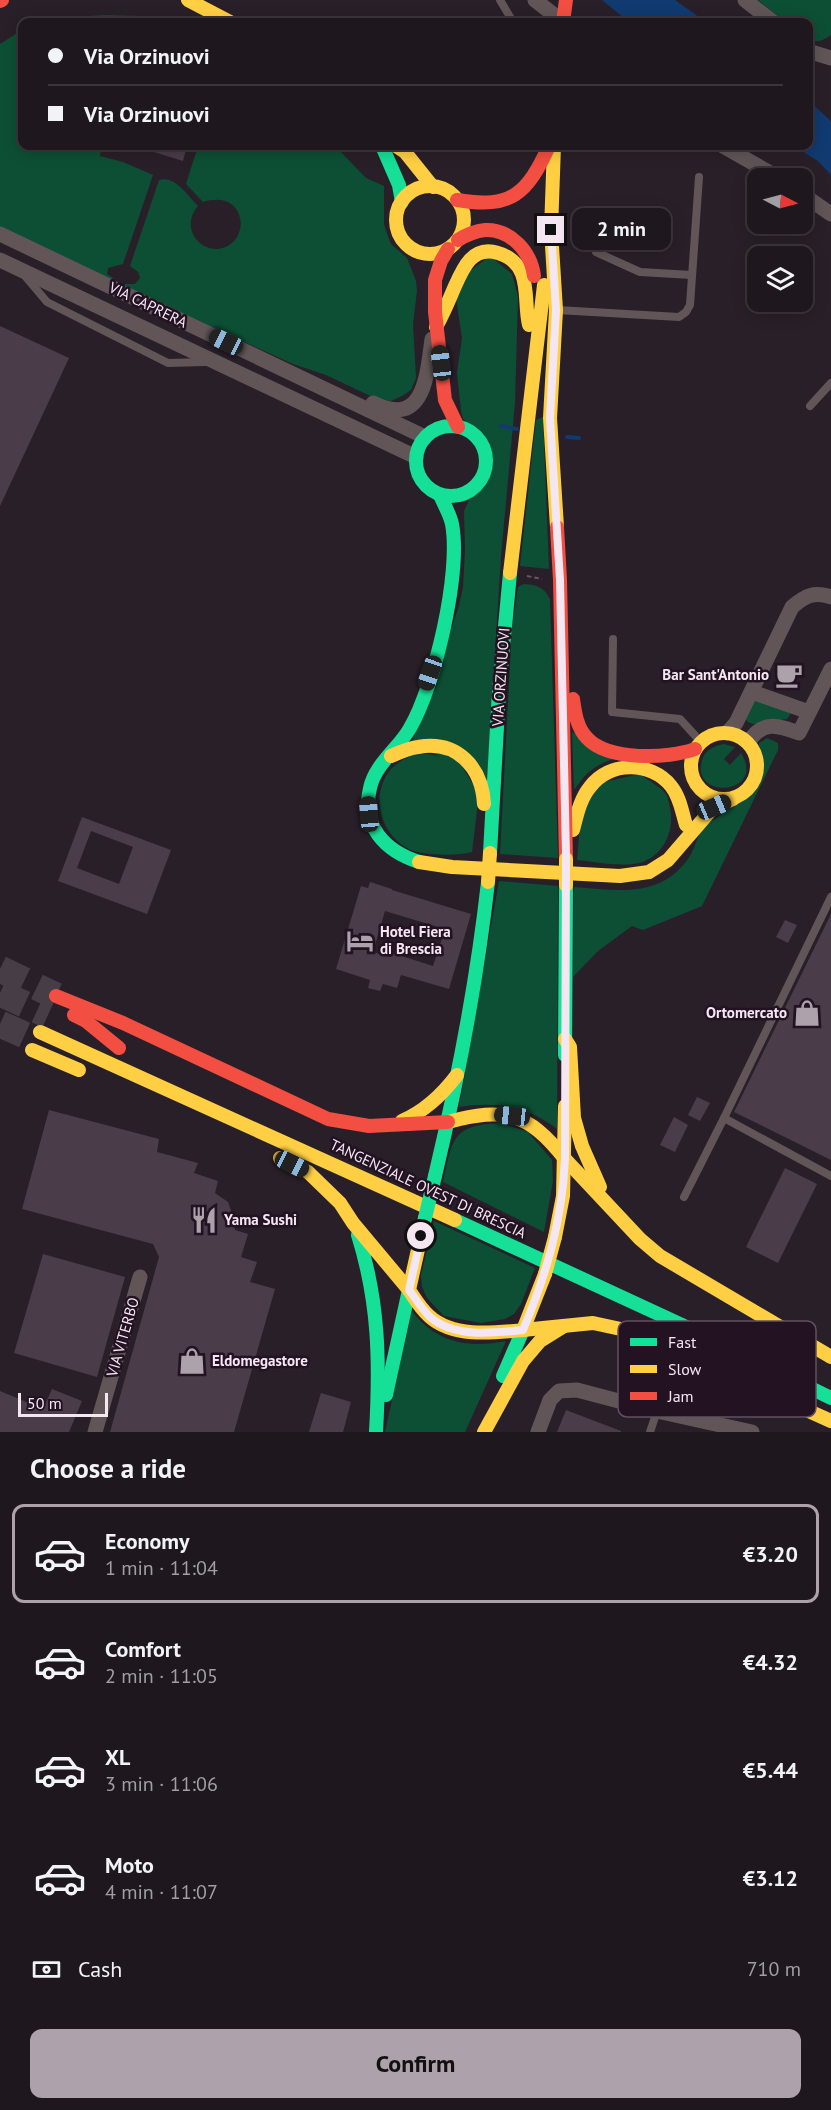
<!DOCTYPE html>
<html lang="en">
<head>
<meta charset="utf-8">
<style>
  :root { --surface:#1f171e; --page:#2c242b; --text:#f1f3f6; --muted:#a19fa4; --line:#3c363c; --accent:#ada1ab }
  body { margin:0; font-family:"PT Sans",sans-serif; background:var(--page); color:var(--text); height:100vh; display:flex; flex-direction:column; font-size:22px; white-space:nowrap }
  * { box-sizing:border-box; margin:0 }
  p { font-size:20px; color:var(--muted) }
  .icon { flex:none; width:33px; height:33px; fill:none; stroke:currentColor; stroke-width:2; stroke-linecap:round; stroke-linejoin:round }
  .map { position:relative; height:1432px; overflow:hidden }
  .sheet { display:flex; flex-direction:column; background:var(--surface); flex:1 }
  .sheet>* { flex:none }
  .hud { position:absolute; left:18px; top:18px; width:795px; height:132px; border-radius:12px; box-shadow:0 3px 15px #0003,0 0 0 2px var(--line); display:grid; align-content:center; height:132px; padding:0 30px; background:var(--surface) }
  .needle { width:39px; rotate:96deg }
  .controls { position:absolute; left:747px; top:168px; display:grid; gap:12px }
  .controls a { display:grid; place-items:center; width:66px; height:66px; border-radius:12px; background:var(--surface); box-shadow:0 3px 15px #0003,0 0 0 2px var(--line); font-size:30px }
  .scale { position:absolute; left:18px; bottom:15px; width:90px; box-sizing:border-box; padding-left:6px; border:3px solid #f4e7f2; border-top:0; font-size:16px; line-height:21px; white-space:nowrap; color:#f4e7f2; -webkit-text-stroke:4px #231222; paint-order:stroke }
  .end { position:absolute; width:27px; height:27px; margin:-14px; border:8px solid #f4e7f2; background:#111; box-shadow:0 0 0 3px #111 }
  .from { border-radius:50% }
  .bubble { position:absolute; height:42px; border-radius:12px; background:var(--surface); box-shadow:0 3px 15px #0003,0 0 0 2px var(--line); font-size:20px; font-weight:600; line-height:42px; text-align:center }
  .car { position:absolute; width:18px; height:36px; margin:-18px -9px; border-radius:8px; box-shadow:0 0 4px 2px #0007; background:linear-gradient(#222 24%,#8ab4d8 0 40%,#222 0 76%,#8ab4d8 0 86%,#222 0) }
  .hud b { display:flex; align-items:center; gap:21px; height:57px; font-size:22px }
  .hud b+b { border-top:2px solid var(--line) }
  .hud i { width:15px; height:15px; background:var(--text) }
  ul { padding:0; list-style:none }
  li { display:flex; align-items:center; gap:18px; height:99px; margin:0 12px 9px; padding:0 18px; border:3px solid transparent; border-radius:12px }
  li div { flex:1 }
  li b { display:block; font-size:22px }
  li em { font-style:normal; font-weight:600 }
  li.active { border-color:var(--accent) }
  li>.icon { width:54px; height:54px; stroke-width:1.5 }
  h2 { padding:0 30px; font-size:27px; line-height:72px }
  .pay { display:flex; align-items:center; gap:15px; height:66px; padding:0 30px; font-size:22px }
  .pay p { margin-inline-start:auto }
  .primary-button { display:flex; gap:12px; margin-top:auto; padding:12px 30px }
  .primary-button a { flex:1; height:69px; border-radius:12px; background:var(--accent); color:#111; font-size:24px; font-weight:600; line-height:69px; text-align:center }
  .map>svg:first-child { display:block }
</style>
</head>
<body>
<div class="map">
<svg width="831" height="1432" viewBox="0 0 831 1432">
  <rect width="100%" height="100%" fill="#291f28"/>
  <g fill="#0d4f35">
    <path d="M758,0h73v35c-8,5 -13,9 -22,4l-1,-17h-23z"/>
    <polygon points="106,15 140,16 136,22 36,22 71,17"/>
    <polygon points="22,30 22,146 102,146 100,156 123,162 153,175 123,264 108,268 107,274 113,278 111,282 0,227 0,44"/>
    <path d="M198,146h137l31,32 18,8v38l3,10 4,10 16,14 9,23 1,10 -4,33 3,54 -5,12 -9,6 -11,5 -12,-1 -53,-25 -33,-11 -170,-77 2,-3h10l5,-6 -2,-6 -8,-6 29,-86c16,-5 28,15 39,26 -23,27 14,59 37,34 5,-6 7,-15 5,-22 -4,-19 -22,-21 -37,-16l-17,-18z"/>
    <polygon points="490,256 512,274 518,297 515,403 501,556 487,782 412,742 459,606 463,587 465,551 464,511 471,496 484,481 491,459 486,438 463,419 461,411 457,373 462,338 456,298 458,280"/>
    <polygon points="543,417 549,569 520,566 536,420"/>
    <path d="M524,584c13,1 20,3 26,15l8,259 -58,-4 12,-227 6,-40z"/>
    <polygon points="754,700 790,711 790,715 787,719 753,724 748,722 745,718"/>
    <path d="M572,732l45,26c-21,6 -31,14 -43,32z"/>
    <path d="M767,738l11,5v7l-76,156 -59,24 -11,-4 -34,25 -25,26 1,-90c43,3 85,12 114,-28 7,-9 9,-24 16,-33 3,-3 8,-5 12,-8 18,-12 43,-24 46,-48 1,-10 -4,-18 -3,-27z"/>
    <path d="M724,744l11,3 -11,12 6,6 11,-12c26,42 -51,48 -39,7 3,-10 12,-14 22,-16z"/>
    <path d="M417,752l41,8 21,34 -7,58c-15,4 -49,4 -63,-3 -29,-15 -39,-53 -19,-79 6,-7 18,-13 27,-18z"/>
    <path d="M640,774c7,6 21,13 26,20 2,3 3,10 4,14 5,23 -7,49 -31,55 -19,4 -43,-1 -62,-3l4,-45 18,-32z"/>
    <path d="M499,881l59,5 -1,243c-30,-23 -61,-28 -98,-22z"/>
    <path d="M501,1123l27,9 24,28 1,21 -9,51 -101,-50c10,-43 8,-57 58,-59z"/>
    <polygon points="434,1221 535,1268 521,1304 514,1314 505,1319 481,1323 444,1316 427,1298 422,1287 421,1275"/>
    <path d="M412,1311c23,31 56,38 94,30l-41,91h-80z"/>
  </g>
  <g fill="#113a70">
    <polygon points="602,0 675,0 706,22 629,22"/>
    <polygon points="809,101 831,121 831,175 818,161 794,146 808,146"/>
  </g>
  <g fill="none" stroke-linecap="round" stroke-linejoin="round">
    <g stroke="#113a70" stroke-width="4">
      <polyline points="501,426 517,429"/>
      <polyline points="567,437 579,438"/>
    </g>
  </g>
  <g fill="#4b3c4a" fill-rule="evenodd">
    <polygon points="142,146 187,146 183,161 141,148"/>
    <polygon points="0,326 69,358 0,506"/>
    <polygon points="783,665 800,673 794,685 778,677"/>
    <path d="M82,817l89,33 -24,64 -89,-33zM91,831l42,16 -14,37 -42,-16z"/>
    <path d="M370,882l22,7v1l79,24 -22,75 -48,-14 -4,13 -14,-4 -3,7 -12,-3 2,-8 -34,-11 25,-83 7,2zM385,911l60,18 -12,37 -41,-13 -1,4 -18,-5z"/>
    <polygon points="831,914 831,1160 734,1112"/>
    <polygon points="785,920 797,925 788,943 776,937"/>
    <polygon points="697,1097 710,1103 700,1121 688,1115"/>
    <polygon points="49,1110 159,1139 157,1152 198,1163 194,1173 218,1181 215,1193 228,1202 233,1216 235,1230 248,1234 241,1257 257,1262 250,1282 275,1289 234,1432 110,1432 159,1257 153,1244 22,1209"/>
    <polygon points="674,1117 688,1125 675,1152 660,1145"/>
    <polygon points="785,1168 817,1184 778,1263 746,1247"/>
    <polygon points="43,1254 125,1277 97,1377 14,1353"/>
    <polygon points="52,1389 82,1401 69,1432 0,1432 0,1391 43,1409"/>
    <polygon points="321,1393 351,1402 343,1432 309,1432"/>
    <polygon points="566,1410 621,1431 621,1432 557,1432"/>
  </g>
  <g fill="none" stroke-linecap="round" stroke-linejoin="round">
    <g stroke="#473d46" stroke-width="27" stroke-dasharray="27 14" stroke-linecap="butt">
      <polyline points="0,969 56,996"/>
      <polyline points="0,993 48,1015"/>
      <polyline points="0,1024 36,1040"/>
    </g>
    <polyline stroke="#645a5e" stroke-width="2" stroke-dasharray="4.5 3" stroke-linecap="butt" points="527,576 542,579"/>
    <g stroke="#615557" stroke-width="8">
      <polyline points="500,0 513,22"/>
      <polyline points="596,252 640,272 692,275"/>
      <polyline points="25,276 47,302 168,363 205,362"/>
      <polyline points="557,310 679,317 686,312 690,305 699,177"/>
      <polyline points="810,406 831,383"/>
      <polyline points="613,639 612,712 680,719 701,742"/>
      <polyline points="724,1118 831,1176"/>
      <polyline points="684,1197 724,1118 831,897"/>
      <polyline points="650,1432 657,1411"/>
    </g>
    <g stroke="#615557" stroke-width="15">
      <polyline points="535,0 563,22"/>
      <polyline points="745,0 773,22"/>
      <polyline points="808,51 831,58"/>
      <polyline points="723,146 779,178"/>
      <polyline points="802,194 831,214"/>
      <polyline points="0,234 425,437"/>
      <polyline points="0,260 416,457"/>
      <path d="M373,403c52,26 54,-29 59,-64"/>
      <polyline points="752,692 809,712"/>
      <path d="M727,733l9,-10 56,-116c13,-11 22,-16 39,-10"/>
      <path d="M748,743c14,-23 29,-18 51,-10l32,-64"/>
      <polyline points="95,1432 140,1277"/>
      <polyline points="538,1432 550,1400 559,1391 577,1390 657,1411 752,1432"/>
    </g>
    <g stroke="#16e098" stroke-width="14">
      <polyline points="382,146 399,185 402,202"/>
      <circle cx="451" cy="461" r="35"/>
      <polyline points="490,853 499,691 510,573"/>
      <path d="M419,862c-34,-11 -58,-36 -49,-74 5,-24 29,-40 40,-60 25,-43 51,-155 42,-204 -2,-10 -8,-19 -12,-29"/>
      <polyline points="565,1055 566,885"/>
      <path d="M435,1176c23,-97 42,-195 53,-294"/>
      <polyline points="455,1220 680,1324 831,1398"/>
      <path d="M358,1235c21,67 22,127 18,197"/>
      <polyline points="503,1376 523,1330"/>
      <polyline points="386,1395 409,1290"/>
    </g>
    <g stroke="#ffcf43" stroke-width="14">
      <polyline points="188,0 230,22"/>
      <polyline points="396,146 405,152 433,187"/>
      <polyline points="554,146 551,230 556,310 550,418 557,527"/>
      <circle cx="430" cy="220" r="34"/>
      <path d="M436,327c6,-11 11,-22 16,-34 9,-20 18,-49 46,-40 11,3 20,11 24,21 6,16 3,34 7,51"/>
      <polyline points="510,573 544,285"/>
      <circle cx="724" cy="766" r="33"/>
      <path d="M391,756c9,-4 18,-8 27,-9 39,-7 64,20 66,57"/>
      <path d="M573,830c4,-15 7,-31 17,-43 19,-26 61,-26 81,-1 9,11 11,26 15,39"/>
      <polyline points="419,862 452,867 620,876 649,872 668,860 712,809 733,799"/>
      <polyline points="40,1032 455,1220"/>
      <polyline points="565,1039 570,1047 574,1118 582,1146 600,1187"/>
      <polyline points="32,1050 79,1070"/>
      <path d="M402,1121c23,-10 40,-26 55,-46"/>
      <path d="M448,1122c57,-15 80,-10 117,37"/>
      <polyline points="280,1158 308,1172 340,1203 353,1223 409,1290"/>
      <polyline points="565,1159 640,1239 660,1256 831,1357"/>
      <path d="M425,1218l-16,72c6,9 12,19 20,26 24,22 64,17 94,14l22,-56"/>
      <polyline points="555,1237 563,1196 565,1106"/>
      <polyline points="523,1330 593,1323 630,1331 831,1421"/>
      <polyline points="484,1432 523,1361 540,1341 564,1326"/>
    </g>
    <g stroke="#f24e42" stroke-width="14">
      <polyline points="0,1 2,0"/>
      <polyline points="563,22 566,0"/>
      <path d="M457,200c55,9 70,-6 92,-54"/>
      <path d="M458,240c8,-5 18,-9 27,-10 26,-1 46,22 49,46"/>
      <polyline points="448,249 441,261 435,280 435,312 445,400 458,427"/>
      <polyline points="557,527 560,580 566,859"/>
      <path d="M573,699c2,14 4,29 14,39 21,23 81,21 108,11"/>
      <polyline points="56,996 123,1023 328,1119 369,1126 448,1122"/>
      <polyline points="74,1015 86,1021 119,1048"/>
    </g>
    <polyline stroke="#16e098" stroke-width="14" points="425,1218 435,1176"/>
    <g stroke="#ffcf43" stroke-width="14">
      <polyline points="566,859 566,885"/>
      <polyline points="488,882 490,853"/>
      <polyline points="545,1274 555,1237"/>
    </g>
  </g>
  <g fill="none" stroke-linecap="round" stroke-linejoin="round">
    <path stroke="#f4e7f2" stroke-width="8" d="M421,1236l-12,54c7,9 13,19 21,27 24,21 64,16 93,13 24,-57 39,-109 42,-171l1,-304 -6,-275 -10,-162 6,-108 -5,-80"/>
  </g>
  <defs>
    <symbol id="cafe-bare" viewBox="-9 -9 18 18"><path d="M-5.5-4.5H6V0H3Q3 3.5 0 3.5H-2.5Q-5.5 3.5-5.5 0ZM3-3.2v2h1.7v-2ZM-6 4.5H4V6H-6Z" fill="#ada1ab" stroke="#231222" stroke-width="2.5" paint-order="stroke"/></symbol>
    <symbol id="hotel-bare" viewBox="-9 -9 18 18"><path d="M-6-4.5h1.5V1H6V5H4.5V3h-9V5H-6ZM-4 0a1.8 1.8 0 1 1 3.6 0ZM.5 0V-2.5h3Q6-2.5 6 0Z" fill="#ada1ab" stroke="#231222" stroke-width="2.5" paint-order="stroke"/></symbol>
    <symbol id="shop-bare" viewBox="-9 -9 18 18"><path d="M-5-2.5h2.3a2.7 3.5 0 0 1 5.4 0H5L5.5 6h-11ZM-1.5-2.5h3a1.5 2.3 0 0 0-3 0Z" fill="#ada1ab" stroke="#231222" stroke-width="2.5" paint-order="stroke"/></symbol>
    <symbol id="restaurant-bare" viewBox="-9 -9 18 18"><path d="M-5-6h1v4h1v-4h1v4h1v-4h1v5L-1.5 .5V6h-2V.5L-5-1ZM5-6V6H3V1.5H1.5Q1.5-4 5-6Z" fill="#ada1ab" stroke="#231222" stroke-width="2.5" paint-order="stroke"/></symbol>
  </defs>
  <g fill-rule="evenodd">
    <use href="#cafe-bare" x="770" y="656" width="38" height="38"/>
    <use href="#hotel-bare" x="341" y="922" width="38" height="38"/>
    <use href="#shop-bare" x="788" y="994" width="38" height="38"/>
    <use href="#restaurant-bare" x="185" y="1201" width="38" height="38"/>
    <use href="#shop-bare" x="173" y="1342" width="38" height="38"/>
  </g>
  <g text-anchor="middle" stroke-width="5" stroke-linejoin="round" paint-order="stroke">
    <g font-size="15" fill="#f4e7f2" stroke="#231222">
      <text transform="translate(148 305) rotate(26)" y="5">VIA CAPRERA</text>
      <text transform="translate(501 677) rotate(-86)" y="5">VIA ORZINUOVI</text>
      <text transform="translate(428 1189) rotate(25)" y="5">TANGENZIALE OVEST DI BRESCIA</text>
      <text transform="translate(123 1337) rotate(-74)" y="5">VIA VITERBO</text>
    </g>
    <g font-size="15" font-weight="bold" fill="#f4e7f2" stroke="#231222" text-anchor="start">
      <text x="769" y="680" text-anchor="end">Bar Sant'Antonio</text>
      <text x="380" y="937">Hotel Fiera<tspan x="380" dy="17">di Brescia</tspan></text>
      <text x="787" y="1018" text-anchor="end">Ortomercato</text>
      <text x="224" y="1225">Yama Sushi</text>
      <text x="212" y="1366">Eldomegastore</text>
    </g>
  </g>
  <rect x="618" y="1321" width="198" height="96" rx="9" fill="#231222" stroke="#625260" stroke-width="1.5"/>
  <rect x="630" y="1338" width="27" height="8" fill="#16e098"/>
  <rect x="630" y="1365" width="27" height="8" fill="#ffcf43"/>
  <rect x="630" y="1392" width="27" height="8" fill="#f24e42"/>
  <g font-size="16" fill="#f4e7f2">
    <text x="668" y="1348">Fast</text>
    <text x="668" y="1375">Slow</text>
    <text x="668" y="1402">Jam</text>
  </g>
</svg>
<div class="controls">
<a><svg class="needle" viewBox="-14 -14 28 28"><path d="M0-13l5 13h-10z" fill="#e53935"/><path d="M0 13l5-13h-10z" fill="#a19fa4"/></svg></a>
<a><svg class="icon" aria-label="layers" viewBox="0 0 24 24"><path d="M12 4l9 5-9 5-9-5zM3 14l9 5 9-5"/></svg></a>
</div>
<div class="scale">50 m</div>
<i class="end from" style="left:421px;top:1236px"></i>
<i class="end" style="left:551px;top:230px"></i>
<div class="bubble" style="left:572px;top:208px;width:99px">2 min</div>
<i class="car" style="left:226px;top:342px;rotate:296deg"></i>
<i class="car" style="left:441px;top:363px;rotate:353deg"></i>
<i class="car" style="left:430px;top:673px;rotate:199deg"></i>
<i class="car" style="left:714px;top:807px;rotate:67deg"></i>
<i class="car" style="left:369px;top:814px;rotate:355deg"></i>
<i class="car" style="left:512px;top:1116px;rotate:276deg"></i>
<i class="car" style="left:292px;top:1164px;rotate:117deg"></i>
<div class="hud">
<b><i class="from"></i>Via Orzinuovi</b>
<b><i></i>Via Orzinuovi</b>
</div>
</div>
<section class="sheet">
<h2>Choose a ride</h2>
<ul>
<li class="active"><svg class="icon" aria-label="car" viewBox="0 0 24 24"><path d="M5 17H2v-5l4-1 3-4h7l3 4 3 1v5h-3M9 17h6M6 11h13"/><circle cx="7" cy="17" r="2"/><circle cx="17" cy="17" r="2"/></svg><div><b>Economy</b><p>1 min · 11:04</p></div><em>€3.20</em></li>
<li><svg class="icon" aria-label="car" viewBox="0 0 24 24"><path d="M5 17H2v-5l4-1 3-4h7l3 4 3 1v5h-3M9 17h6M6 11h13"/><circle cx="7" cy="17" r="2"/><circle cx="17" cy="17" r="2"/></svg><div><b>Comfort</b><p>2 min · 11:05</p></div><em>€4.32</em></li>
<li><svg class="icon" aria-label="car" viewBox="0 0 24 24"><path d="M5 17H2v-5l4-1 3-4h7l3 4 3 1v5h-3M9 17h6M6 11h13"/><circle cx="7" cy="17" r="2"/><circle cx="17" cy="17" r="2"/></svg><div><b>XL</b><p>3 min · 11:06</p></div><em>€5.44</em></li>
<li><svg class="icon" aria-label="car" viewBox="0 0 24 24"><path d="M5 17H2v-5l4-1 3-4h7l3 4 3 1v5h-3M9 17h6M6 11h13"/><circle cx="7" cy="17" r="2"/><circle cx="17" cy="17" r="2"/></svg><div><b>Moto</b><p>4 min · 11:07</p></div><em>€3.12</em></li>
</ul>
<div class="pay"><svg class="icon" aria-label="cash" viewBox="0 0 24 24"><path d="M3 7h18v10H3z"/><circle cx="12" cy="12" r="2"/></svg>Cash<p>710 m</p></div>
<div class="primary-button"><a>Confirm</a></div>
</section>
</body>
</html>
